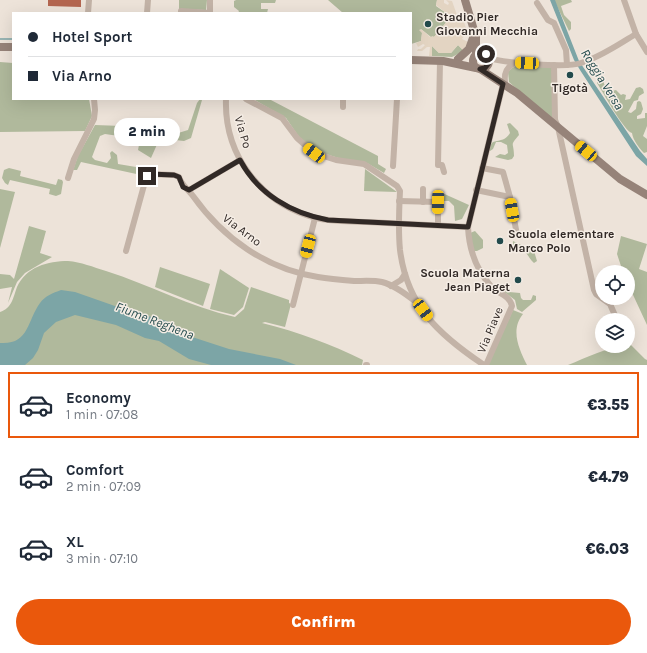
<!DOCTYPE html>
<html lang="en">
<head>
<meta charset="utf-8">
<style>
  :root { --surface:#fff; --page:#f2f2f3; --text:#1f2937; --muted:#747a83; --line:#e0e1e3; --accent:#ea580c }
  body { margin:0; font-family:Karla,sans-serif; background:var(--page); color:var(--text); height:100vh; display:flex; flex-direction:column; font-size:15px; white-space:nowrap }
  * { box-sizing:border-box; margin:0 }
  p { font-size:13px; color:var(--muted) }
  .icon { flex:none; width:22px; height:22px; fill:none; stroke:currentColor; stroke-width:2; stroke-linecap:round; stroke-linejoin:round }
  .map { position:relative; height:365px; overflow:hidden }
  .panel { display:flex; flex-direction:column; background:var(--surface); flex:1 }
  .panel>* { flex:none }
  .top-card { position:absolute; left:12px; top:12px; width:400px; height:88px; border-radius:0px; box-shadow:0 4px 16px #0002; display:grid; align-content:center; height:88px; padding:0 16px; background:var(--surface) }
  .buttons { position:absolute; left:595px; top:265px; display:grid; gap:8px }
  .buttons a { display:grid; place-items:center; width:40px; height:40px; border-radius:50%; background:var(--surface); box-shadow:0 4px 16px #0002; font-size:20px }
  .end { position:absolute; width:18px; height:18px; margin:-9px; border:5px solid #312926; background:#fff; box-shadow:0 0 0 2px #fff }
  .from { border-radius:50% }
  .bubble { position:absolute; height:28px; border-radius:14px; background:var(--surface); box-shadow:0 4px 16px #0002; font-size:13px; font-weight:800; line-height:28px; text-align:center }
  .car { position:absolute; width:12px; height:24px; margin:-12px -6px; border-radius:5px; box-shadow:0 0 3px 1px #0007; background:linear-gradient(#f5c518 24%,#345 0 40%,#f5c518 0 76%,#345 0 86%,#f5c518 0) }
  .top-card b { display:flex; align-items:center; gap:14px; height:38px; font-size:15px }
  .top-card b+b { border-top:1px solid var(--line) }
  .top-card i { width:10px; height:10px; background:var(--text) }
  ul { padding:7px 0 0; list-style:none }
  li { display:flex; align-items:center; gap:12px; height:66px; margin:0 8px 6px; padding:0 8px; border:2px solid transparent; border-radius:0px }
  li div { flex:1 }
  li b { display:block; font-size:15px }
  li em { font-style:normal; font-weight:800 }
  li.selected { border-color:var(--accent) }
  li>.icon { width:36px; height:36px; stroke-width:1.5 }
  .cta { display:flex; gap:8px; margin-top:auto; padding:8px 16px }
  .cta a { flex:1; height:46px; border-radius:24px; background:var(--accent); color:#fff; font-size:16px; font-weight:800; line-height:46px; text-align:center }
  .map>svg:first-child { display:block }
</style>
</head>
<body>
<div class="map">
<svg width="647" height="365" viewBox="0 0 647 365">
  <rect width="100%" height="100%" fill="#ede3d9"/>
  <g fill="#b0b99c">
    <polygon points="179,0 207,0 206,10 179,9"/>
    <polygon points="236,0 276,0 275,3 261,3 261,9 268,9 267,13 238,13 239,11 234,7 234,1"/>
    <polygon points="328,0 437,0 436,6 449,15 449,19 434,37 431,37 421,29 422,33 421,41 411,44 411,13 343,13"/>
    <polygon points="554,0 571,0 572,2 561,6 564,15 571,22 571,29 569,31"/>
    <polygon points="458,45 464,51 452,57 432,56 432,46 439,53 451,53"/>
    <polygon points="0,62 13,63 13,99 89,99 92,116 85,131 0,132"/>
    <polygon points="516,66 552,67 552,120 509,82 508,72 512,68"/>
    <path d="M599,79l5,2v3l8,7 4,-1 5,5 2,-1 3,1 -1,5 5,-1 6,-11 4,-1 3,2 1,4 -5,3 -1,4 -4,1 -6,11 3,1 5,-4 1,-7 2,-1 2,1 2,7 -2,5 -4,2v3l8,-1v-5h2v13l-4,10 4,3v13l-3,1c-5,-5 -11,-13 -12,-20 -8,-2 -29,-41 -35,-50v-3z"/>
    <polygon points="200,99 202,100 191,138 184,141 175,140 175,135 159,140 151,158 138,150 139,145 136,139 128,139 128,132 122,130 119,136 105,134 100,136 92,157 95,160 107,163 111,158 110,153 112,151 117,155 118,164 136,167 140,170 141,175 81,162 77,170 73,170 78,156 95,125 122,126 138,133 146,133 149,136 156,132 168,132 175,134 188,130 197,103"/>
    <polygon points="253,99 269,99 378,156 378,164 386,169 384,173 367,163 345,160 316,151 299,137 286,118"/>
    <path d="M510,123l8,8 1,4c-10,12 -5,6 -5,21l-2,3 -4,1 -13,-3 5,-3 5,1 3,-2 -1,-8 -6,-3h-5l-3,7 -3,2v-6l3,-3c8,-2 13,-2 17,-9l-3,-9z"/>
    <polygon points="9,168 21,171 20,176 56,185 58,179 62,180 63,182 61,194 56,196 49,194 50,189 10,180 8,185 5,183 2,178 4,170"/>
    <polygon points="365,169 397,192 364,191"/>
    <polygon points="0,189 15,192 0,248"/>
    <polygon points="440,192 469,205 462,219 455,221 454,206 449,201 440,201"/>
    <polygon points="29,226 46,231 40,253 52,257 25,273 17,282 8,303 12,287 0,289 0,274 10,275 14,279"/>
    <polygon points="475,231 483,240 483,248 477,251 473,251 470,233"/>
    <polygon points="621,236 647,244 639,269 647,272 647,325 628,284 628,272 623,272 617,254"/>
    <path d="M513,241l21,10 3,10 -3,2c-4,-3 -5,-7 -8,-10 -6,-4 -14,-3 -13,-12z"/>
    <path d="M68,261c13,1 25,6 38,10 44,14 84,36 129,46l9,-8 7,-22 38,13v3l2,1 -6,23 -20,-5 -3,1c36,9 69,21 101,37l-1,5h-362v-53c12,-4 13,-14 17,-25 9,-20 31,-26 51,-26z"/>
    <polygon points="160,267 210,284 203,306 155,287"/>
    <polygon points="220,269 249,288 243,307 234,315 210,309"/>
    <polygon points="500,285 509,292 520,293 521,298 523,300 531,300 533,295 536,296 536,300 522,312 517,309 515,300 499,288"/>
    <path d="M513,310l10,4c-13,16 -4,35 4,51h-39z"/>
    <path d="M628,344h2l15,15 2,1v5h-79c18,-7 40,-19 60,-19z"/>
  </g>
  <polygon fill="#e3d4c2" points="437,0 444,0 444,3 448,5 449,3 446,0 452,1 457,15 464,22 467,31 462,39 470,43 464,51 458,45 451,53 439,53 432,46 432,56 429,56 430,47 427,47 422,51 417,51 418,49 421,49 425,45 423,44 418,47 416,43 421,41 422,33 419,30 421,29 430,37 433,36 434,37 448,20 447,18 449,15 436,5"/>
  <g fill="#7ca5a6">
    <polygon points="550,0 555,0 579,61 640,151 647,159 647,166 636,156 580,70 574,60"/>
    <path d="M61,290l14,2 57,20 35,9 19,14 43,14 51,10 16,6h-85l-22,-6 -30,-18 -14,-3 -29,-13 -41,-10 -19,7 -12,11 -6,17 -5,8 -8,7h-25v-22c29,2 27,-22 40,-40 5,-7 13,-10 21,-13z"/>
  </g>
  <g fill="none" stroke-linecap="round" stroke-linejoin="round">
    <polyline stroke="#7ca5a6" stroke-width="1.5" points="0,39 13,39"/>
  </g>
  <polygon fill="#b46650" points="48,0 81,0 81,7 48,6"/>
  <g fill="none" stroke-linecap="round" stroke-linejoin="round">
    <g stroke="#c3b3a7" stroke-width="6">
      <polyline points="624,0 636,34 647,52"/>
      <polyline points="537,3 548,20 554,23 566,50 567,65"/>
      <polyline points="88,13 89,0"/>
      <polyline points="147,13 148,0"/>
      <polyline points="181,13 181,11 210,13"/>
      <polyline points="210,13 210,0"/>
      <path d="M489,58c15,5 77,10 92,5 20,-6 38,-19 55,-29"/>
      <polyline points="440,61 438,165 442,165 444,172"/>
      <polyline points="554,65 555,120 558,127 594,290 596,294 610,304 617,320"/>
      <path d="M505,82c-1,-9 1,-15 10,-19"/>
      <path d="M226,99c-2,56 35,105 90,119 16,4 34,3 51,4 34,2 67,3 101,5"/>
      <path d="M246,99l36,19 15,20 17,15 22,7 28,4 33,22 3,5c-1,20 -2,39 0,59 7,56 39,85 84,115"/>
      <polyline points="343,107 343,99"/>
      <polyline points="393,166 397,99"/>
      <polyline points="482,168 503,172 510,197"/>
      <polyline points="68,178 74,159 94,119 95,110 94,99"/>
      <polyline points="189,190 240,160"/>
      <polyline points="476,190 510,197 517,235"/>
      <polyline points="399,201 438,202 438,225"/>
      <polyline points="423,202 423,189"/>
      <path d="M126,251l20,-73 3,-4 25,1 5,2c3,9 9,12 14,19 30,42 73,73 125,81 12,2 24,3 36,4 9,0 19,-1 28,1 12,3 24,12 34,20"/>
      <polyline points="391,286 401,280 405,274"/>
      <polyline points="293,305 315,218"/>
      <polyline points="366,365 367,365"/>
      <path d="M486,365l26,-59c-2,-11 -16,-13 -22,-21 -14,-16 -21,-36 -22,-58l35,-143"/>
    </g>
    <g stroke="#968379" stroke-width="8">
      <polyline points="465,0 476,37 476,54"/>
      <polyline points="0,47 13,47"/>
      <circle cx="481" cy="61" r="8"/>
      <polyline points="458,59 469,49 474,35"/>
      <polyline points="411,60 443,61 476,68"/>
      <polyline points="480,69 517,93 620,179 647,195"/>
    </g>
  </g>
  <g fill="none" stroke-linecap="round" stroke-linejoin="round">
    <path stroke="#312926" stroke-width="5" d="M147,176l2,-2 25,1 5,2 4,10 6,3 51,-30c18,34 51,53 88,60l140,7 35,-143 -23,-15 5,-1 4,-5v-5l-3,-4"/>
  </g>
  <g fill="#224a4c" stroke="#f5ede5" stroke-width="1.5">
    <circle cx="428" cy="24" r="4"/>
    <circle cx="570" cy="75" r="4"/>
    <circle cx="500" cy="241" r="4"/>
    <circle cx="518" cy="280" r="4"/>
  </g>
  <g text-anchor="middle" stroke-width="3" stroke-linejoin="round" paint-order="stroke">
    <g font-size="12" font-weight="bold" fill="#312926" stroke="#f5ede5" text-anchor="start">
      <text x="436" y="21">Stadio Pier<tspan x="436" dy="14">Giovanni Mecchia</tspan></text>
      <text x="570" y="92" text-anchor="middle">Tigotà</text>
      <text x="508" y="238">Scuola elementare<tspan x="508" dy="14">Marco Polo</tspan></text>
      <text x="510" y="277" text-anchor="end">Scuola Materna<tspan x="510" dy="14">Jean Piaget</tspan></text>
    </g>
    <g font-size="12" fill="#312926" stroke="#f5ede5">
      <text transform="translate(243 132) rotate(74)" y="4">Via Po</text>
      <text transform="translate(242 230) rotate(37)" y="4">Via Arno</text>
      <text transform="translate(490 330) rotate(-67)" y="4">Via Piave</text>
    </g>
    <g font-size="13" font-style="italic" fill="#224a4c" stroke="#f5ede5">
      <text transform="translate(603 79) rotate(58)" y="5">Roggia Versa</text>
      <text transform="translate(155 320) rotate(21)" y="5">Fiume Reghena</text>
    </g>
  </g>
</svg>
<div class="buttons">
<a><svg class="icon" aria-label="locate" viewBox="0 0 24 24"><circle cx="12" cy="12" r="6"/><path d="M12 2v4M12 18v4M2 12h4M18 12h4"/></svg></a>
<a><svg class="icon" aria-label="layers" viewBox="0 0 24 24"><path d="M12 4l9 5-9 5-9-5zM3 14l9 5 9-5"/></svg></a>
</div>
<i class="end from" style="left:486px;top:54px"></i>
<i class="end" style="left:147px;top:176px"></i>
<div class="bubble" style="left:114px;top:118px;width:66px">2 min</div>
<i class="car" style="left:527px;top:63px;rotate:273deg"></i>
<i class="car" style="left:586px;top:151px;rotate:310deg"></i>
<i class="car" style="left:314px;top:153px;rotate:307deg"></i>
<i class="car" style="left:438px;top:202px;rotate:181deg"></i>
<i class="car" style="left:512px;top:210px;rotate:350deg"></i>
<i class="car" style="left:308px;top:246px;rotate:195deg"></i>
<i class="car" style="left:423px;top:310px;rotate:143deg"></i>
<div class="top-card">
<b><i class="from"></i>Hotel Sport</b>
<b><i></i>Via Arno</b>
</div>
</div>
<section class="panel">
<ul>
<li class="selected"><svg class="icon" aria-label="car" viewBox="0 0 24 24"><path d="M5 17H2v-5l4-1 3-4h7l3 4 3 1v5h-3M9 17h6M6 11h13"/><circle cx="7" cy="17" r="2"/><circle cx="17" cy="17" r="2"/></svg><div><b>Economy</b><p>1 min · 07:08</p></div><em>€3.55</em></li>
<li><svg class="icon" aria-label="car" viewBox="0 0 24 24"><path d="M5 17H2v-5l4-1 3-4h7l3 4 3 1v5h-3M9 17h6M6 11h13"/><circle cx="7" cy="17" r="2"/><circle cx="17" cy="17" r="2"/></svg><div><b>Comfort</b><p>2 min · 07:09</p></div><em>€4.79</em></li>
<li><svg class="icon" aria-label="car" viewBox="0 0 24 24"><path d="M5 17H2v-5l4-1 3-4h7l3 4 3 1v5h-3M9 17h6M6 11h13"/><circle cx="7" cy="17" r="2"/><circle cx="17" cy="17" r="2"/></svg><div><b>XL</b><p>3 min · 07:10</p></div><em>€6.03</em></li>
</ul>
<div class="cta"><a>Confirm</a></div>
</section>
</body>
</html>
